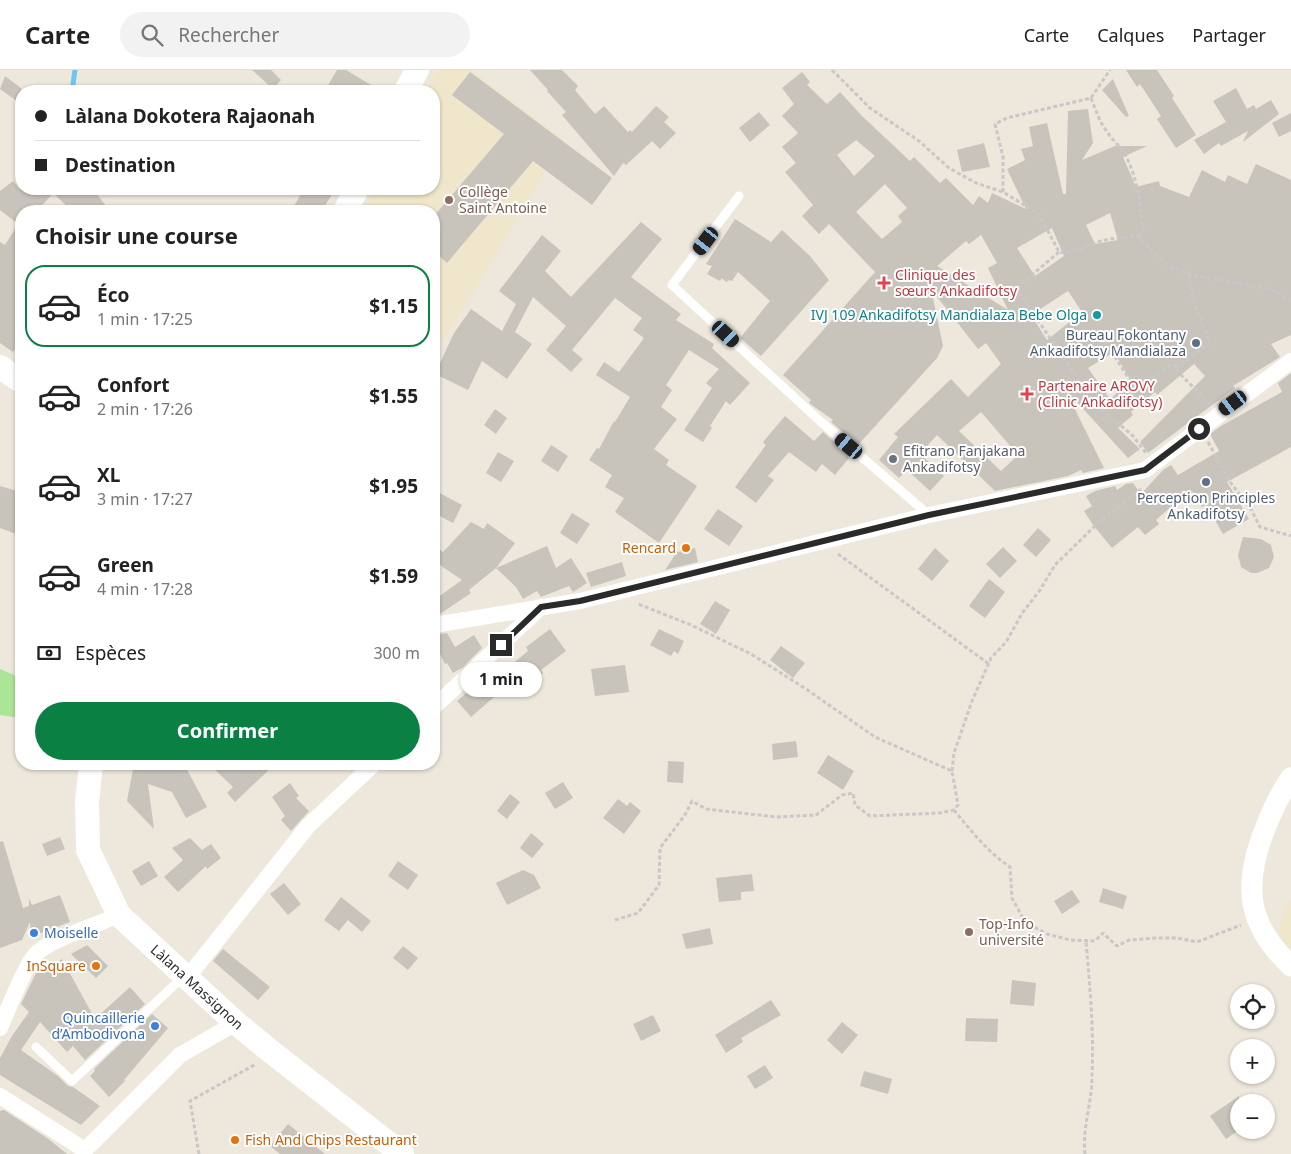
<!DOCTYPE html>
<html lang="fr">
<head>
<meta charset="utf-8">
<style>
  :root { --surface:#fff; --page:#f2f2f2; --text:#222; --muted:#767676; --line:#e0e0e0; --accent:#0b8043 }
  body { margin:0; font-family:"Noto Sans",sans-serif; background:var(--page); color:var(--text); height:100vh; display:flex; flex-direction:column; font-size:19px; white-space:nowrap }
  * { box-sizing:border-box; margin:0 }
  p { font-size:16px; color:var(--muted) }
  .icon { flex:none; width:28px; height:28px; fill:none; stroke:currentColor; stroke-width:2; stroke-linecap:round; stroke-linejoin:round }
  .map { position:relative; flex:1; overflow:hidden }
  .drawer { position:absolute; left:15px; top:135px; width:425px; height:565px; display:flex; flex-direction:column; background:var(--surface); border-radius:20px; box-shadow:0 1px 4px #0004 }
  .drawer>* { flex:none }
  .hud { position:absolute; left:15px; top:15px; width:425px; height:110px; border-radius:20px; box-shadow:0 1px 4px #0004; display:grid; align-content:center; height:110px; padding:0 20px; background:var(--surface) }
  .tools { position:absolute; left:1230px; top:914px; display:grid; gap:10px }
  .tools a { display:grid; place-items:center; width:45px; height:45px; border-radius:50%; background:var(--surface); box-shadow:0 1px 4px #0004; font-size:25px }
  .end { position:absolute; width:22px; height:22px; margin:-11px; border:6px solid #2a2a2a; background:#fff; box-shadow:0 0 0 2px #fff }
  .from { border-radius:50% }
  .bubble { position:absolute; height:35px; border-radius:18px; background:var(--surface); box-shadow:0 1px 4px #0004; font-size:16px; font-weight:700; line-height:35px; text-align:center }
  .car { position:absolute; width:15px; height:30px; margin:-15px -8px; border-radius:6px; box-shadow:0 0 4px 1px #0007; background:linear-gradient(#222 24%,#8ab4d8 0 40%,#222 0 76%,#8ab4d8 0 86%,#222 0) }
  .hud b { display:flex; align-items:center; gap:18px; height:48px; font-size:19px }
  .hud b+b { border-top:1px solid var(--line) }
  .hud i { width:12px; height:12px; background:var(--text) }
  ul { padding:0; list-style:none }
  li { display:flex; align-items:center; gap:15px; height:82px; margin:0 10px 8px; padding:0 10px; border:2px solid transparent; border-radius:20px }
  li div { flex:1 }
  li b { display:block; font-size:19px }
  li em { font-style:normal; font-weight:700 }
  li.current { border-color:var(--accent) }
  li>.icon { width:45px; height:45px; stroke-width:1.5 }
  h2 { padding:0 20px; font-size:22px; line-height:60px }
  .pay { display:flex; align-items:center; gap:12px; height:55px; padding:0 20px; font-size:19px }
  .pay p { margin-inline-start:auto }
  .primary-button { display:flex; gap:10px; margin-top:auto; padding:10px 20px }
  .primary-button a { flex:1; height:58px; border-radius:30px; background:var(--accent); color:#fff; font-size:20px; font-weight:700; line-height:58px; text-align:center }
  header { display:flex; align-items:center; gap:30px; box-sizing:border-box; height:70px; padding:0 25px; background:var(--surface); border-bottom:1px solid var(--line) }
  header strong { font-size:24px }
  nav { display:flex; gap:28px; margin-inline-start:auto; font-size:18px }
  .search { width:350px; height:45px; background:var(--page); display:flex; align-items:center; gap:12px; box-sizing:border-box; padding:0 18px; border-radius:28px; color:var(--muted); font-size:19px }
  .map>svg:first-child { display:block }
</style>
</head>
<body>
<header>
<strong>Carte</strong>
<div class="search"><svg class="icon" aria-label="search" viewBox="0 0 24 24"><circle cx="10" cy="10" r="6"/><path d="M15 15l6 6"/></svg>Rechercher</div>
<nav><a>Carte</a><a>Calques</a><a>Partager</a></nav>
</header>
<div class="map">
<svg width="1291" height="1084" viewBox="0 0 1291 1084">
  <rect width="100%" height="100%" fill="#ede7dc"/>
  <g fill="#efe6cb">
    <polygon points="437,0 471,0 564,70 443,272 434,266 434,141 364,141 376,119 434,119 434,21 426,21"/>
    <polygon points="1287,831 1291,832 1291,894 1283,884 1286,873 1278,863"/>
  </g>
  <polygon fill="#ade597" points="0,599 21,608 21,648 0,645"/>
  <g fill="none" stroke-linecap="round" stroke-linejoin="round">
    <polyline stroke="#6dc5f1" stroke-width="5" points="72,21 75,0"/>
  </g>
  <g fill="#c8c4bc" fill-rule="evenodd">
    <polygon points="252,0 271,0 281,10 273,19"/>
    <polygon points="337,0 346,0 381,21 334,21 327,17"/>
    <polygon points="530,0 562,0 578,16 575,20 595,44 604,36 628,62 630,60 632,62 656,36 669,47 664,52 676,63 660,79 652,71 626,95 623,93 614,106 562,45 566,42 547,21 548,20"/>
    <polygon points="1126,0 1157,0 1174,26 1172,28 1196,65 1176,78 1157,49 1161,46 1140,14 1137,17"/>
    <polygon points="470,2 612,108 592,135 533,91 447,193 434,181 434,146 504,64 452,25"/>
    <path d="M802,2l8,10 -3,3 20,19 13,-12 22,24 48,45 4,-4 26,26 6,-5 27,27 6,-9 9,7 4,-10 34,16 -19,-40 18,-9 -4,-11 12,-3 -4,-19 18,-4 16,71h3l2,-83 20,-2 5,34 -11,17 33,-14h32l-24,11 13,30 23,-6 1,5 29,11 13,-27 23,12 3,-7 19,9 9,-20 35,16v155l-20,9 9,13 -47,29 2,2 -87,65 -8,-11 65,-66 -11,-12 -37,31 -2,-3 -24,20 2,3 -15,13 22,21 -12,9 -63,-69 39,79 -21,5 -2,-3 -13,6 -73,15 -58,-56 -17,19 24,22 -14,15 -23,-21 -8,8 -20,-18 19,-23 -4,-3 57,-55 17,18 33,-33 -15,-21 -8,6 -47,-60 12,57 -6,12 -79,87 -27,-23 2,-2 -24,-17 2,-3 -28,-25 92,-103 -46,-48 -10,10 -17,-18 11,-11 -28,-33 11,-9 -14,-16 16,-14 -16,-17 12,-12 -12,-16zM856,70l19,16 -21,20 -17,-21zM885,114l22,24 -9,8 4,6 -20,17 -26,-27zM1110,143l8,27 -23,4 -9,-19zM1052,158l12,28 -29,20 -18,-28zM981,165l16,28 -9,5 20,42 -71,-44 29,-25 3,3zM1068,221l14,21 -35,28 -16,-25zM1114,282l17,29 -21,18 -22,-31zM981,342l37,43 -17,16 -42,-40z"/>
    <polygon points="5,6 21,18 21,34 0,19"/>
    <polygon points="1113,9 1129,46 1126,47 1102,20"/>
    <polygon points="1236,18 1247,39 1254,35 1256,39 1271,30 1279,44 1243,72 1248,61 1221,76 1219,73 1204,84 1194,70 1226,52 1213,31"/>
    <polygon points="759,42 770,55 750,72 739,58"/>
    <polygon points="1291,43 1291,61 1279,67 1272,53"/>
    <polygon points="984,73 990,97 962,102 957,80"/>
    <polygon points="13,111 19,119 93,119 110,141 72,141 53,123 37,141 21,141 21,269 13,282 0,273 0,172 5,175 18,154 0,140 0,121"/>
    <polygon points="304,119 335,119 322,141 291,141"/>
    <polygon points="735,149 771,172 782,160 810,186 829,210 761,286 740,268 770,231 738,202 732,211 729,210 726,212 722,208 720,211 707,204 712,196 706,194"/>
    <polygon points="641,152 662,169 631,207 681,244 676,250 714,274 712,278 750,313 730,335 726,331 710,356 712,358 703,372 684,360 712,318 706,313 719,299 689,280 666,315 672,320 661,337 677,349 654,379 669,390 666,395 697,416 659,473 615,442 624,428 605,417 612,405 589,390 597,378 599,379 614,351 615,352 630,327 596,305 604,292 619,302 644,268 633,260 642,248 615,228 572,280 583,289 571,302 546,280 566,256 533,227 515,262 532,274 507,309 482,291 468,320 435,304 454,263 471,239 502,261 516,234 499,221 542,165 561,181 545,201 571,227"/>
    <polygon points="1291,303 1291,377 1227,412 1249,449 1223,464 1206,435 1202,437 1193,422 1184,429 1182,427 1156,450 1159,454 1145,465 1138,457 1112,478 1093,455 1084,441 1092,436 1086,426 1095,421 1115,416 1117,420 1126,414 1133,413 1141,424 1163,400 1171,395 1178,405 1219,381 1210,364 1221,356 1282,322 1278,313"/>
    <polygon points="495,339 507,348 496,364 484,355"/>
    <polygon points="785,346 814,371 823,362 849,385 848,386 849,388 835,405 822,394 816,402 789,382 768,406 774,410 756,433 735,417 766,375 763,372"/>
    <polygon points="551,375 568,386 558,402 541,391"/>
    <polygon points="498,382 514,391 501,412 486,403"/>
    <polygon points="0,416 21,422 21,448 16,464 0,458"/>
    <polygon points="434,420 462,435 453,453 434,443"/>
    <polygon points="718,439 743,456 729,476 704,459"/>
    <polygon points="572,443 590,454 577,474 560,463"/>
    <polygon points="471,452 484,459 487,453 515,473 496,498 547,476 556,498 571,488 587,513 573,522 569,516 541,527 537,521 523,529 516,517 496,498 469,520 471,523 440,544 434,545 434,530 462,510 434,491 434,476 443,482"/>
    <polygon points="1038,458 1051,470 1036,487 1023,475"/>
    <polygon points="1243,467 1261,469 1271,475 1274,487 1269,498 1257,503 1251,503 1241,497 1238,485"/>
    <polygon points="1003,477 1017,491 1000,508 986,494"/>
    <polygon points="695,478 698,492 665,500 677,482"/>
    <polygon points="935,478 949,491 932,511 918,499"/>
    <polygon points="622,492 626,506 591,517 586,503"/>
    <polygon points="989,509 1005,522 985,548 969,536"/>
    <polygon points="715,531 730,540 716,564 700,554"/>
    <polygon points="550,559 566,581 541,600 543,603 530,613 524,605 501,623 500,622 471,647 457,631 495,598 497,598 501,603 528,581 526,577"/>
    <polygon points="659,559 684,571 678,584 674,581 671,586 650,575"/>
    <polygon points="447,563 455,577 474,565 482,578 463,597 453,603 447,593 445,594 434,572 434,565"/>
    <polygon points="781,576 805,593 793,608 770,590"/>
    <polygon points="625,595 629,622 595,626 591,599"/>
    <polygon points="796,671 798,687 773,690 772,674"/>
    <polygon points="828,685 854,701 843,720 817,703"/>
    <polygon points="668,691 684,692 683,713 667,712"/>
    <polygon points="134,694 184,694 207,737 186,748 172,722 148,714 154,759 127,731"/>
    <polygon points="209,694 275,694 235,732 227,723 233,717"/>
    <polygon points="563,712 573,728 555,739 545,723"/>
    <polygon points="290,713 299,726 296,728 309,741 291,761 281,750 285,746 272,727"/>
    <polygon points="510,724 520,732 507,749 497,741"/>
    <polygon points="618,729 627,736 630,732 641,741 624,764 603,748"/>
    <polygon points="531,763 544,774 532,788 520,778"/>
    <polygon points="60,767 65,779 47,786 42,774"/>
    <polygon points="190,768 202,780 211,774 221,788 207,799 206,796 178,822 164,807 183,790 172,778"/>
    <polygon points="3,771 23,838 29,836 29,829 32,835 60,825 70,852 48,860 44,857 46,861 31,867 30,852 22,870 0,878 0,772"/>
    <polygon points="149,791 158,806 141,816 132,801"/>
    <polygon points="398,791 418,805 408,820 388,806"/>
    <polygon points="523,800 534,805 541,818 507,835 496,813"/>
    <polygon points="752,804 754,821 741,822 741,830 719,832 716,808"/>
    <polygon points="284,813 301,834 288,845 270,824"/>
    <polygon points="1103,818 1127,826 1123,839 1099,832"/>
    <polygon points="1072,820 1080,832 1062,844 1054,831"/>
    <polygon points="341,827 371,851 362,862 348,850 339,861 324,850"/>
    <polygon points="710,858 713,874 686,879 682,864"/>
    <polygon points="87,875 108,896 96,908 71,884"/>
    <polygon points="403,876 418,888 408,900 393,888"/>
    <polygon points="223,879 270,917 258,930 213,891"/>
    <polygon points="62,889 95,949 130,917 145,934 85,990 73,976 67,982 40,952 21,980 58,1006 68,1016 73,1017 100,1036 81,1055 0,1005 0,988 12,966 29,942 21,934 37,901 43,900"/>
    <polygon points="1012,910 1036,913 1034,936 1010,934"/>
    <polygon points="771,930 781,945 741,968 743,972 726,983 715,965"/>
    <polygon points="152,944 168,958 124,1010 125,1011 109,1027 90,1006 95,1001 94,999"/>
    <polygon points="653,945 661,961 641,971 633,954"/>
    <polygon points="966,948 998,949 997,972 965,971"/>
    <polygon points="842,952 858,965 842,984 827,970"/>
    <polygon points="765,995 773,1008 755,1019 747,1006"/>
    <polygon points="864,1001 892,1009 888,1024 860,1016"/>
    <polygon points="1239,1026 1239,1060 1226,1069 1210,1046"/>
    <polygon points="4,1040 47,1068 67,1084 0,1084 0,1041"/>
    <polygon points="288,1054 325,1084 280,1084 270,1076"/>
  </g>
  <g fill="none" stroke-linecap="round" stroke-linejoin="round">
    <g stroke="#c8c8c8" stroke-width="3" stroke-dasharray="4 2.5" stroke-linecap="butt">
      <path d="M832,0l38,38 49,33 30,27 27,15 27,9 36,22 20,38c15,3 32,-9 46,-12 11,-2 21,-3 32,-4l31,30 25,9 80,15 18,11"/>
      <path d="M1091,28c5,13 9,25 17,35 5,8 13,14 17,21 13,25 16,53 18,79l-6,3"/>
      <polyline points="1003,122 1003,87 995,54 1007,48 1091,28 1110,0"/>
      <polyline points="1059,182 1020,215 1020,224 1084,318 1089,328 1133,366 1146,383"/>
      <polyline points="1189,204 1193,230 1210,273 1176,297 1176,300 1210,334"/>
      <polyline points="1104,270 1128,307 1142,315 1172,294 1176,297"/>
      <polyline points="1208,372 1230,412 1251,439 1260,457 1291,466"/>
      <polyline points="838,484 989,594"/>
      <polyline points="952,701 954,683 972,631 991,588 1006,572 1023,542 1040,520 1055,495 1097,454 1140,420 1140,417"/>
      <path d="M954,740c17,21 34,42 56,57l2,31 13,24 22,12 23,6 25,1 8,-8 14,13 12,-6 27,-2h21l20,4 44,-17"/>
      <polyline points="615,850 638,843 659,815 660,778 685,745 692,731 706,739 776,747 816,745 842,725 853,723 855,735 870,746 940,743 954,740 958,735 952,701 875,667 806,619 751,584 691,555 638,534"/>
      <polyline points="199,1084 190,1031 256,994"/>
      <path d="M1085,1084c-3,-26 7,-51 7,-77 2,-45 -2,-91 -6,-135"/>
    </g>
    <g stroke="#fff" stroke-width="9">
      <polyline points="739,126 672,215 820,351 929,445"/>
      <polyline points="36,977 72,1011 184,906"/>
    </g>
    <g stroke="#fff" stroke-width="16">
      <polyline points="434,555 580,531 929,445 1145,400 1291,291"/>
      <polyline points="434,637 541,537"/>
      <polyline points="187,908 308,756 374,694"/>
      <path d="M0,958c7,-16 26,-66 38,-76 16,-14 59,-27 81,-37"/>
      <polyline points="0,1026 85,1080"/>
      <polyline points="85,1084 85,1080 180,985 236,953"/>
    </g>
    <path stroke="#fff" stroke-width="21" d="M1291,708c-11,15 -19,33 -26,51 -22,55 -19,95 26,137"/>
    <g stroke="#fff" stroke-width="24">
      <polyline points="406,21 417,0"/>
      <polyline points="345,141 357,119"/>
      <polyline points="0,297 21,311"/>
      <polyline points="91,694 87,732 88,780 119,845 236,953 274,984 402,1084"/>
    </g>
  </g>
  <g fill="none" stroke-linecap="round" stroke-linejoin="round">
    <polyline stroke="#2a2a2a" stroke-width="6" points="501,575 541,537 580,531 929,445 1145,400 1199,359"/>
  </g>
  <g fill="#8d6e63" stroke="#fff" stroke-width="2">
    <circle cx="449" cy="130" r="5"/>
    <circle cx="969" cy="862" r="5"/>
  </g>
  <g fill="#e0444e" stroke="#fff" stroke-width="2">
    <path d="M881.5 205.5h5v5h5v5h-5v5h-5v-5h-5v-5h5z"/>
    <path d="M1024.5 316.5h5v5h5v5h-5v5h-5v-5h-5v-5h5z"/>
  </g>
  <circle fill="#0f9aa8" stroke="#fff" stroke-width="2" cx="1097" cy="245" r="5"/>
  <g fill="#5c6f8a" stroke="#fff" stroke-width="2">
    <circle cx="1196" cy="273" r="5"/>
    <circle cx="1206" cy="412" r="5"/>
  </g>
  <circle fill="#6b7280" stroke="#fff" stroke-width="2" cx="893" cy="389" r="5"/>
  <g fill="#e8710a" stroke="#fff" stroke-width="2">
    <circle cx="686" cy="478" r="5"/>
    <circle cx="96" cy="896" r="5"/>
    <circle cx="235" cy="1070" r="5"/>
  </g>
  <g fill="#3f7fe0" stroke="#fff" stroke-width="2">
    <circle cx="34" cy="863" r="5"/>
    <circle cx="155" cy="956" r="5"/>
  </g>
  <g text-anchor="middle" stroke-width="4" stroke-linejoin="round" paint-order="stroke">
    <g font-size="14" fill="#785e54" stroke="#fff" text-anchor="start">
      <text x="459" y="127">Collège<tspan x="459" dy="16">Saint Antoine</tspan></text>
      <text x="979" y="859">Top-Info<tspan x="979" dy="16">université</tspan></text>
    </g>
    <g font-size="14" fill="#be3a42" stroke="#fff" text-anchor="start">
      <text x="895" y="210">Clinique des<tspan x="895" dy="16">sœurs Ankadifotsy</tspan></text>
      <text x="1038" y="321">Partenaire AROVY<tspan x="1038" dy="16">(Clinic Ankadifotsy)</tspan></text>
    </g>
    <g font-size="14" fill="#0d838f" stroke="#fff" text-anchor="end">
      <text x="1087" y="250">IVJ 109 Ankadifotsy Mandialaza Bebe Olga</text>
    </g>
    <g font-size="14" fill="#4e5e75" stroke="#fff" text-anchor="end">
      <text x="1186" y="270">Bureau Fokontany<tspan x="1186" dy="16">Ankadifotsy Mandialaza</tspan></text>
      <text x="1206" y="433" text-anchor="middle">Perception Principles<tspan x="1206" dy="16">Ankadifotsy</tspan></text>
    </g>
    <g font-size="14" fill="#5b616d" stroke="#fff" text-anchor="start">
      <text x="903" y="386">Efitrano Fanjakana<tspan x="903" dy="16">Ankadifotsy</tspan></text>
    </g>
    <g font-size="14" fill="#c56008" stroke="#fff" text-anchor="end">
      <text x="676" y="483">Rencard</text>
      <text x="86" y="901">InSquare</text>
      <text x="245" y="1075" text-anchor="start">Fish And Chips Restaurant</text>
    </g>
    <g font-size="14" fill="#366cbe" stroke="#fff" text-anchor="start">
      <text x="44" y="868">Moiselle</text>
      <text x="145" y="953" text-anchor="end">Quincaillerie<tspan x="145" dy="16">d’Ambodivona</tspan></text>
    </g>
    <g font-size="14" fill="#2a2a2a" stroke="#fff">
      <text transform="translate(197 917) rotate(42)" y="5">Làlana Massignon</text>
    </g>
  </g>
</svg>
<div class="tools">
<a><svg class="icon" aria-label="locate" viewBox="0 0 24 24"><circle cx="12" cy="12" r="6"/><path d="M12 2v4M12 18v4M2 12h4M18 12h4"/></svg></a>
<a>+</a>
<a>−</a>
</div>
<i class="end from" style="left:1199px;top:359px"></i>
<i class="end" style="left:501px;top:575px"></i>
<div class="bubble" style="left:460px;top:592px;width:82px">1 min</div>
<i class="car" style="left:706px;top:171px;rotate:217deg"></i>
<i class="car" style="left:726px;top:264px;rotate:133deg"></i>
<i class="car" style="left:1233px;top:333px;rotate:234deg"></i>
<i class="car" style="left:849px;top:376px;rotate:310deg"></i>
<div class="hud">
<b><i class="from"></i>Làlana Dokotera Rajaonah</b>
<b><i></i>Destination</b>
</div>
<section class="drawer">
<h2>Choisir une course</h2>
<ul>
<li class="current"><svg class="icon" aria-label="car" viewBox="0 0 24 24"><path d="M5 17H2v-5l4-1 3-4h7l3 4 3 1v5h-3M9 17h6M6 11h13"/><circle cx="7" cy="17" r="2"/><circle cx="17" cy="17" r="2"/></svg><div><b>Éco</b><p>1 min · 17:25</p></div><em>$1.15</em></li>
<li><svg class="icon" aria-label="car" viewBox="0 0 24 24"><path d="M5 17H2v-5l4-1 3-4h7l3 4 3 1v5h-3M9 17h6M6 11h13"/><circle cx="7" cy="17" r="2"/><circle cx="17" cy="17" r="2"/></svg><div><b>Confort</b><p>2 min · 17:26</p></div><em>$1.55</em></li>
<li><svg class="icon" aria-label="car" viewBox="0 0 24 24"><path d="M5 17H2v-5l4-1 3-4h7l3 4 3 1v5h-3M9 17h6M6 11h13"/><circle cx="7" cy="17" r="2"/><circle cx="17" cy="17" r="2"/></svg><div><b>XL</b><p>3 min · 17:27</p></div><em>$1.95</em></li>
<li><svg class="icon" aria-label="car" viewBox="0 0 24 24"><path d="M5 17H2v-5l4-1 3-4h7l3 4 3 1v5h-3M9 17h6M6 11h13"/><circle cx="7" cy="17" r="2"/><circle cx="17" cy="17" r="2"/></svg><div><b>Green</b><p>4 min · 17:28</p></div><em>$1.59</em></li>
</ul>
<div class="pay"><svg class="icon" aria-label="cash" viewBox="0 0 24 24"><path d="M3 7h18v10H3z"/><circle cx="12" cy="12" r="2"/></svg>Espèces<p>300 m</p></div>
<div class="primary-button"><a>Confirmer</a></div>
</section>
</div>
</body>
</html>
